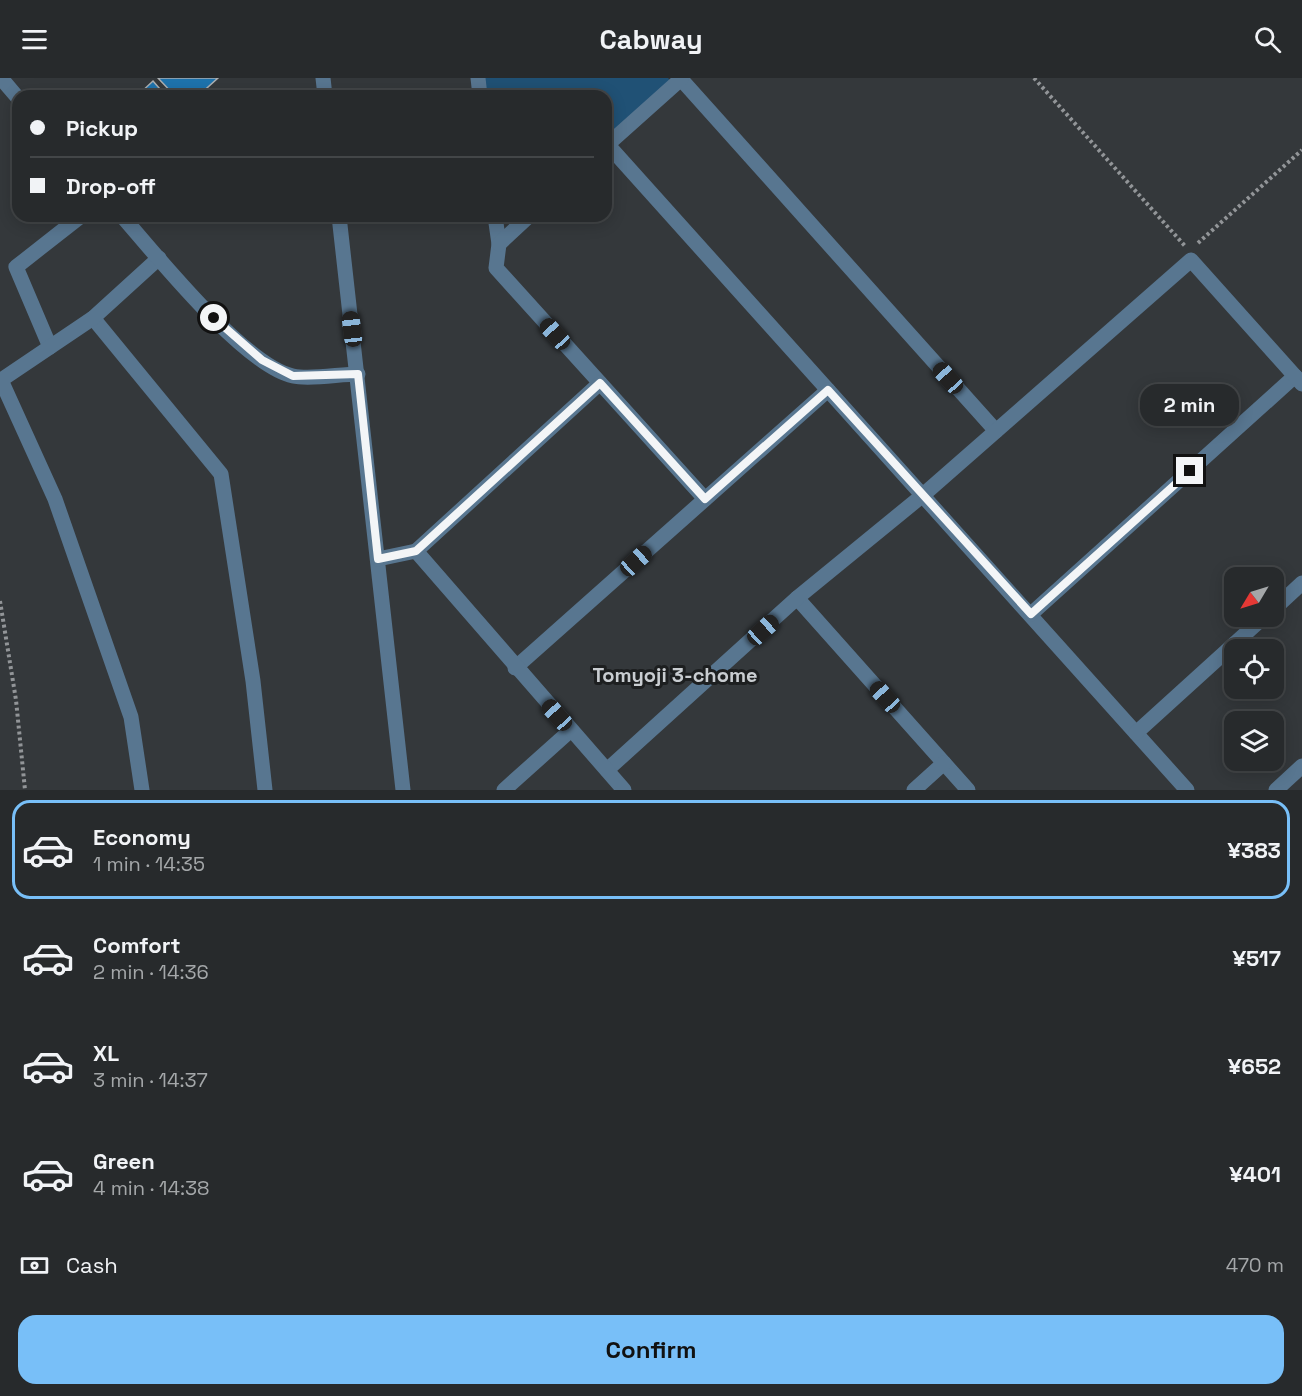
<!DOCTYPE html>
<html lang="en">
<head>
<meta charset="utf-8">
<style>
  :root { --surface:#272a2c; --page:#333638; --text:#f1f3f6; --muted:#a4a7a9; --line:#434648; --accent:#78bff8 }
  body { margin:0; font-family:"Space Grotesk",sans-serif; background:var(--page); color:var(--text); height:100vh; display:flex; flex-direction:column; font-size:22px; white-space:nowrap }
  * { box-sizing:border-box; margin:0 }
  p { font-size:20px; color:var(--muted) }
  .icon { flex:none; width:33px; height:33px; fill:none; stroke:currentColor; stroke-width:2; stroke-linecap:round; stroke-linejoin:round }
  .map { position:relative; height:712px; overflow:hidden }
  .side { display:flex; flex-direction:column; background:var(--surface); flex:1 }
  .side>* { flex:none }
  .hud { position:absolute; left:12px; top:12px; width:600px; height:132px; border-radius:18px; box-shadow:0 3px 15px #0003,0 0 0 2px var(--line); display:grid; align-content:center; height:132px; padding:0 18px; background:var(--surface) }
  .needle { width:39px; rotate:232deg }
  .buttons { position:absolute; left:1224px; top:489px; display:grid; gap:12px }
  .buttons a { display:grid; place-items:center; width:60px; height:60px; border-radius:12px; background:var(--surface); box-shadow:0 3px 15px #0003,0 0 0 2px var(--line); font-size:30px }
  .end { position:absolute; width:27px; height:27px; margin:-14px; border:8px solid #f3f5f7; background:#111; box-shadow:0 0 0 3px #111 }
  .from { border-radius:50% }
  .bubble { position:absolute; height:42px; border-radius:18px; background:var(--surface); box-shadow:0 3px 15px #0003,0 0 0 2px var(--line); font-size:20px; font-weight:800; line-height:42px; text-align:center }
  .car { position:absolute; width:18px; height:36px; margin:-18px -9px; border-radius:8px; box-shadow:0 0 4px 2px #0007; background:linear-gradient(#222 24%,#8ab4d8 0 40%,#222 0 76%,#8ab4d8 0 86%,#222 0) }
  .hud b { display:flex; align-items:center; gap:21px; height:57px; font-size:22px }
  .hud b+b { border-top:2px solid var(--line) }
  .hud i { width:15px; height:15px; background:var(--text) }
  ul { padding:10px 0 0; list-style:none }
  li { display:flex; align-items:center; gap:18px; height:99px; margin:0 12px 9px; padding:0 6px; border:3px solid transparent; border-radius:18px }
  li div { flex:1 }
  li b { display:block; font-size:22px }
  li em { font-style:normal; font-weight:800 }
  li.on { border-color:var(--accent) }
  li>.icon { width:54px; height:54px; stroke-width:1.5 }
  .pay { display:flex; align-items:center; gap:15px; height:66px; padding:0 18px; font-size:22px }
  .pay p { margin-inline-start:auto }
  .button { display:flex; gap:12px; margin-top:auto; padding:12px 18px }
  .button a { flex:1; height:69px; border-radius:18px; background:var(--accent); color:#111; font-size:24px; font-weight:800; line-height:69px; text-align:center }
  header { display:flex; justify-content:space-between; align-items:center; height:78px; padding:0 18px; background:var(--surface); font-size:27px; font-weight:800 }
  .map>svg:first-child { display:block }
</style>
</head>
<body>
<header><svg class="icon" aria-label="menu" viewBox="0 0 24 24"><path d="M4 6h16M4 12h16M4 18h16"/></svg>Cabway<svg class="icon" aria-label="search" viewBox="0 0 24 24"><circle cx="10" cy="10" r="6"/><path d="M15 15l6 6"/></svg></header>
<div class="map">
<svg width="1302" height="712" viewBox="0 0 1302 712">
  <rect width="100%" height="100%" fill="#34383b"/>
  <polygon fill="#205175" points="481,0 668,0 674,7 606,69 606,18 484,18"/>
  <g fill="#1e73ad" stroke="#abafb2" stroke-width="1.5">
    <polygon points="158,0 218,0 198,18 175,18"/>
    <polygon points="153,3 166,18 137,18"/>
  </g>
  <g fill="none" stroke-linecap="round" stroke-linejoin="round">
    <g stroke="#929598" stroke-width="4" stroke-dasharray="3 3" stroke-linecap="butt">
      <polyline points="1034,0 1185,168"/>
      <polyline points="1198,165 1302,72"/>
      <polyline points="0,523 16,622 25,712"/>
    </g>
    <g stroke="#587690" stroke-width="15">
      <polyline points="478,0 480,18"/>
      <polyline points="680,0 996,353"/>
      <polyline points="608,67 1187,712"/>
      <polyline points="606,68 681,1"/>
      <polyline points="495,138 499,166 496,190 705,421"/>
      <polyline points="499,166 529,138"/>
      <polyline points="93,240 221,396 253,603 265,712"/>
      <polyline points="50,269 16,189 81,138"/>
      <polyline points="416,473 600,305"/>
      <polyline points="797,520 968,712"/>
      <polyline points="1274,531 1302,505"/>
      <polyline points="1031,536 1295,298"/>
      <polyline points="515,590 828,312"/>
      <polyline points="1136,655 1265,538"/>
      <polyline points="607,692 797,520 923,417 1191,182 1302,306"/>
      <polyline points="142,712 131,639 55,421 1,302 93,240 159,180"/>
      <polyline points="504,712 571,652"/>
      <polyline points="914,712 944,685"/>
      <polyline points="1276,712 1302,688"/>
    </g>
    <g stroke="#587690" stroke-width="15">
      <polyline points="1,0 18,20"/>
      <polyline points="323,0 325,18"/>
      <path d="M122,138c34,39 123,150 171,160 17,4 47,-2 65,-2"/>
      <polyline points="339,138 403,712"/>
      <polyline points="378,481 416,473 624,712"/>
    </g>
  </g>
  <g fill="none" stroke-linecap="round" stroke-linejoin="round">
    <polyline stroke="#f3f5f7" stroke-width="8" points="214,240 262,282 293,298 358,296 378,481 416,473 600,305 705,421 828,312 1031,536 1190,393"/>
  </g>
  <g text-anchor="middle" stroke-width="6" stroke-linejoin="round" paint-order="stroke">
    <g font-size="20" font-weight="bold" fill="#c9cdd1" stroke="#1d1f20">
      <text x="675" y="604">Tomyoji 3-chome</text>
    </g>
  </g>
</svg>
<div class="buttons">
<a><svg class="needle" viewBox="-14 -14 28 28"><path d="M0-13l5 13h-10z" fill="#e53935"/><path d="M0 13l5-13h-10z" fill="#a4a7a9"/></svg></a>
<a><svg class="icon" aria-label="locate" viewBox="0 0 24 24"><circle cx="12" cy="12" r="6"/><path d="M12 2v4M12 18v4M2 12h4M18 12h4"/></svg></a>
<a><svg class="icon" aria-label="layers" viewBox="0 0 24 24"><path d="M12 4l9 5-9 5-9-5zM3 14l9 5 9-5"/></svg></a>
</div>
<i class="end from" style="left:214px;top:240px"></i>
<i class="end" style="left:1190px;top:393px"></i>
<div class="bubble" style="left:1140px;top:306px;width:99px">2 min</div>
<i class="car" style="left:352px;top:251px;rotate:353deg"></i>
<i class="car" style="left:555px;top:256px;rotate:318deg"></i>
<i class="car" style="left:948px;top:300px;rotate:318deg"></i>
<i class="car" style="left:636px;top:483px;rotate:48deg"></i>
<i class="car" style="left:763px;top:552px;rotate:48deg"></i>
<i class="car" style="left:885px;top:619px;rotate:318deg"></i>
<i class="car" style="left:557px;top:637px;rotate:318deg"></i>
<div class="hud">
<b><i class="from"></i>Pickup</b>
<b><i></i>Drop-off</b>
</div>
</div>
<section class="side">
<ul>
<li class="on"><svg class="icon" aria-label="car" viewBox="0 0 24 24"><path d="M5 17H2v-5l4-1 3-4h7l3 4 3 1v5h-3M9 17h6M6 11h13"/><circle cx="7" cy="17" r="2"/><circle cx="17" cy="17" r="2"/></svg><div><b>Economy</b><p>1 min · 14:35</p></div><em>¥383</em></li>
<li><svg class="icon" aria-label="car" viewBox="0 0 24 24"><path d="M5 17H2v-5l4-1 3-4h7l3 4 3 1v5h-3M9 17h6M6 11h13"/><circle cx="7" cy="17" r="2"/><circle cx="17" cy="17" r="2"/></svg><div><b>Comfort</b><p>2 min · 14:36</p></div><em>¥517</em></li>
<li><svg class="icon" aria-label="car" viewBox="0 0 24 24"><path d="M5 17H2v-5l4-1 3-4h7l3 4 3 1v5h-3M9 17h6M6 11h13"/><circle cx="7" cy="17" r="2"/><circle cx="17" cy="17" r="2"/></svg><div><b>XL</b><p>3 min · 14:37</p></div><em>¥652</em></li>
<li><svg class="icon" aria-label="car" viewBox="0 0 24 24"><path d="M5 17H2v-5l4-1 3-4h7l3 4 3 1v5h-3M9 17h6M6 11h13"/><circle cx="7" cy="17" r="2"/><circle cx="17" cy="17" r="2"/></svg><div><b>Green</b><p>4 min · 14:38</p></div><em>¥401</em></li>
</ul>
<div class="pay"><svg class="icon" aria-label="cash" viewBox="0 0 24 24"><path d="M3 7h18v10H3z"/><circle cx="12" cy="12" r="2"/></svg>Cash<p>470 m</p></div>
<div class="button"><a>Confirm</a></div>
</section>
</body>
</html>
